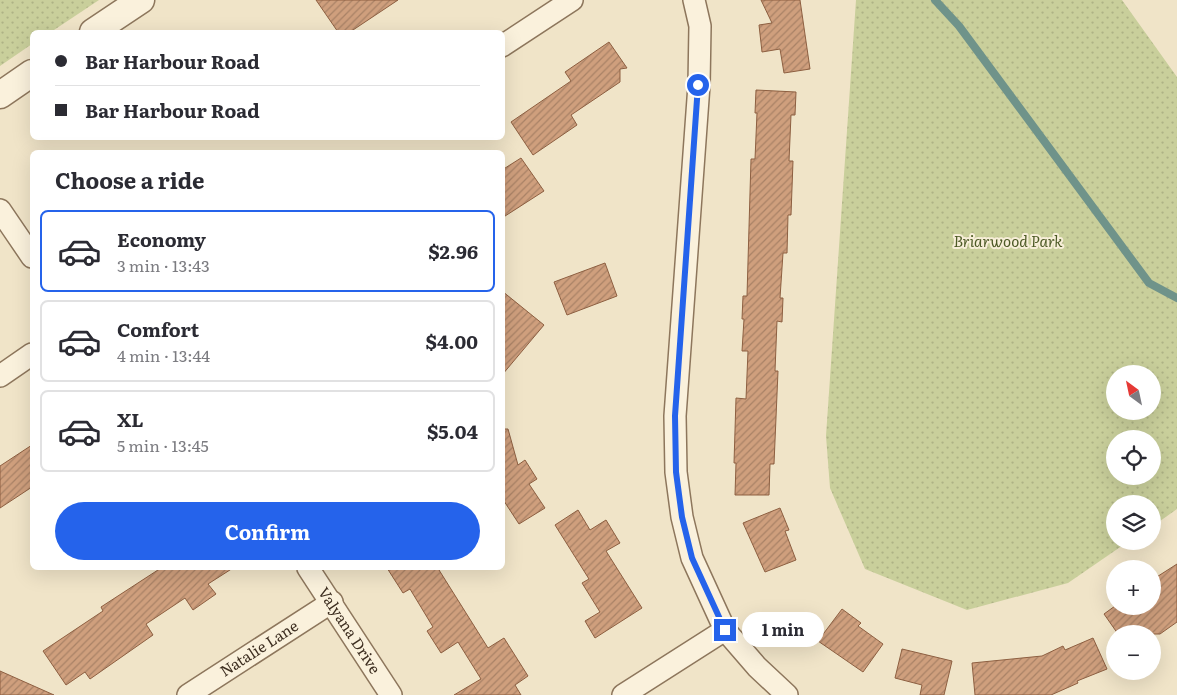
<!DOCTYPE html>
<html lang="en">
<head>
<meta charset="utf-8">
<style>
  :root { --surface:#fff; --page:#f7f7f7; --text:#2b2b33; --muted:#7c7c81; --line:#e1e1e2; --accent:#2563eb }
  body { margin:0; font-family:Literata,serif; background:var(--page); color:var(--text); height:100vh; display:flex; flex-direction:column; font-size:19px; white-space:nowrap }
  * { box-sizing:border-box; margin:0 }
  p { font-size:16px; color:var(--muted) }
  .icon { flex:none; width:28px; height:28px; fill:none; stroke:currentColor; stroke-width:2; stroke-linecap:round; stroke-linejoin:round }
  .map { position:relative; flex:1; overflow:hidden }
  .drawer { position:absolute; left:30px; top:150px; width:475px; height:420px; display:flex; flex-direction:column; background:var(--surface); border-radius:8px; box-shadow:0 5px 20px #0002 }
  .drawer>* { flex:none }
  .hud { position:absolute; left:30px; top:30px; width:475px; height:110px; border-radius:8px; box-shadow:0 5px 20px #0002; display:grid; align-content:center; height:110px; padding:0 25px; background:var(--surface) }
  .needle { width:32px; rotate:327deg }
  .fabs { position:absolute; left:1106px; top:365px; display:grid; gap:10px }
  .fabs a { display:grid; place-items:center; width:55px; height:55px; border-radius:50%; background:var(--surface); box-shadow:0 5px 20px #0002; font-size:25px }
  .end { position:absolute; width:22px; height:22px; margin:-11px; border:6px solid #2563eb; background:#fff; box-shadow:0 0 0 2px #fff }
  .from { border-radius:50% }
  .bubble { position:absolute; height:35px; border-radius:18px; background:var(--surface); box-shadow:0 5px 20px #0002; font-size:16px; font-weight:700; line-height:35px; text-align:center }
  .hud b { display:flex; align-items:center; gap:18px; height:48px; font-size:19px }
  .hud b+b { border-top:1px solid var(--line) }
  .hud i { width:12px; height:12px; background:var(--text) }
  ul { padding:0; list-style:none }
  li { display:flex; align-items:center; gap:15px; height:82px; margin:0 10px 8px; padding:0 15px; border:2px solid var(--line); border-radius:8px }
  li div { flex:1 }
  li b { display:block; font-size:19px }
  li em { font-style:normal; font-weight:700 }
  li.selected { border-color:var(--accent) }
  li>.icon { width:45px; height:45px; stroke-width:1.5 }
  h2 { padding:0 25px; font-size:22px; line-height:60px }
  .primary-button { display:flex; gap:10px; margin-top:auto; padding:10px 25px }
  .primary-button a { flex:1; height:58px; border-radius:30px; background:var(--accent); color:#fff; font-size:20px; font-weight:700; line-height:58px; text-align:center }
  .map>svg:first-child { display:block }
</style>
</head>
<body>
<div class="map">
<svg width="1177" height="695" viewBox="0 0 1177 695">
  <defs>
    <pattern id="park-dots" width="8" height="8" patternUnits="userSpaceOnUse" patternTransform="scale(1.25)"><rect width="8" height="8" fill="#c9cf9b"/><path d="M2 2h.1M6 6h.1" fill="none" stroke="#aeb285" stroke-width="1.8" stroke-linecap="round"/></pattern>
    <pattern id="building-hatch" width="6" height="6" patternUnits="userSpaceOnUse" patternTransform="scale(1.25)"><rect width="6" height="6" fill="#cf9f7d"/><path d="M-1 1l2-2M0 6l6-6M5 7l2-2" fill="none" stroke="#a98266"/></pattern>
  </defs>
  <rect width="100%" height="100%" fill="#f0e4c8"/>
  <g fill="url(#park-dots)" fill-rule="evenodd">
    <polygon points="0,0 99,0 51,32 32,32 32,44 0,66"/>
    <path d="M856,0h266l55,77v432l-24,17 -1,-22h-37v37h14l-61,42 -101,27 -102,-41 -35,-81 -4,-52zM1115,374h37v37h-37zM1115,439h37v37h-37z"/>
  </g>
  <g fill="none" stroke-linecap="round" stroke-linejoin="round">
    <polyline stroke="#6f938a" stroke-width="8" points="935,0 959,26 1149,283 1177,298"/>
  </g>
  <g fill="url(#building-hatch)" stroke="#8d5f41">
    <polygon points="316,0 398,0 350,32 338,32"/>
    <polygon points="761,0 800,0 810,69 784,73 780,49 762,52 759,25 772,23"/>
    <polygon points="609,42 627,68 620,69 620,82 571,115 577,125 533,155 511,122 571,81 565,72"/>
    <polygon points="756,90 796,92 795,115 791,115 789,161 793,161 791,215 788,215 787,253 783,253 780,298 783,298 782,322 777,321 775,371 778,371 774,464 770,464 769,495 735,495 736,463 734,463 736,398 746,399 748,351 742,351 744,319 742,319 743,296 747,296 751,159 755,159 757,113 755,113"/>
    <polygon points="521,158 544,191 502,218 502,170"/>
    <polygon points="605,263 617,296 567,315 554,282"/>
    <polygon points="502,291 544,325 502,375"/>
    <polygon points="502,429 508,429 518,465 525,460 537,479 529,484 545,508 519,524 502,498"/>
    <polygon points="32,445 32,487 0,508 0,466"/>
    <polygon points="780,508 789,530 785,531 796,560 765,572 743,523"/>
    <polygon points="578,510 590,530 606,520 620,543 606,551 642,608 595,638 585,621 600,612 582,583 589,579 555,525"/>
    <polygon points="1177,564 1177,622 1160,634 1118,634 1104,614 1115,606 1152,606 1152,580"/>
    <polygon points="161,568 233,568 208,584 216,594 193,610 185,598 146,624 153,635 90,679 85,672 66,685 43,651 103,611 101,607"/>
    <polygon points="387,568 442,568 439,570 488,648 504,638 528,676 515,685 521,695 454,695 481,679 458,642 441,653 427,631 433,627 410,589 403,593"/>
    <polygon points="842,609 861,623 858,626 883,644 863,672 818,641"/>
    <polygon points="1093,638 1107,669 1077,681 1078,683 1051,695 975,695 972,663 1042,656 1063,646 1065,650"/>
    <polygon points="902,649 952,661 944,695 920,695 922,685 895,678"/>
    <polygon points="0,671 54,695 0,695"/>
  </g>
  <g fill="none" stroke-linecap="round" stroke-linejoin="round">
    <defs>
      <g id="minor">
        <polyline points="694,0 700,26 699,85 675,416 676,472 682,517 692,558 725,630 757,667 787,695"/>
        <polyline points="502,46 572,0"/>
        <polyline points="0,210 32,257"/>
        <polyline points="0,376 32,354"/>
        <path id="s1" d="M308,568l83,127"/>
        <path id="s2" d="M188,695l144,-93"/>
        <polyline points="623,695 725,630"/>
      </g>
      <g id="tertiary">
        <polyline points="93,32 141,0"/>
        <polyline points="0,95 32,73"/>
      </g>
    </defs>
    <use href="#minor" stroke="#8d765c" stroke-width="24"/>
    <use href="#tertiary" stroke="#8d765c" stroke-width="29"/>
    <use href="#minor" stroke="#faf1dc" stroke-width="21"/>
    <use href="#tertiary" stroke="#faf1dc" stroke-width="26"/>
  </g>
  <g fill="none" stroke-linecap="round" stroke-linejoin="round">
    <polyline stroke="#2563eb" stroke-width="6" points="698,85 675,416 676,472 682,517 692,558 725,630"/>
  </g>
  <g text-anchor="middle" stroke-width="4" stroke-linejoin="round" paint-order="stroke">
    <g font-size="15" font-style="italic" fill="#4d5a26" stroke="#f7eed8">
      <text x="1008" y="247">Briarwood Park</text>
    </g>
    <g font-size="15" fill="#3d2e20" stroke="#f7eed8">
      <text dy="5" stroke="none"><textPath href="#s1" startOffset="75">Valyana Drive</textPath></text>
      <text dy="5" stroke="none"><textPath href="#s2" startOffset="85">Natalie Lane</textPath></text>
    </g>
  </g>
</svg>
<div class="fabs">
<a><svg class="needle" viewBox="-14 -14 28 28"><path d="M0-13l5 13h-10z" fill="#e53935"/><path d="M0 13l5-13h-10z" fill="#7c7c81"/></svg></a>
<a><svg class="icon" aria-label="locate" viewBox="0 0 24 24"><circle cx="12" cy="12" r="6"/><path d="M12 2v4M12 18v4M2 12h4M18 12h4"/></svg></a>
<a><svg class="icon" aria-label="layers" viewBox="0 0 24 24"><path d="M12 4l9 5-9 5-9-5zM3 14l9 5 9-5"/></svg></a>
<a>+</a>
<a>−</a>
</div>
<i class="end from" style="left:698px;top:85px"></i>
<i class="end" style="left:725px;top:630px"></i>
<div class="bubble" style="left:742px;top:612px;width:82px">1 min</div>
<div class="hud">
<b><i class="from"></i>Bar Harbour Road</b>
<b><i></i>Bar Harbour Road</b>
</div>
<section class="drawer">
<h2>Choose a ride</h2>
<ul>
<li class="selected"><svg class="icon" aria-label="car" viewBox="0 0 24 24"><path d="M5 17H2v-5l4-1 3-4h7l3 4 3 1v5h-3M9 17h6M6 11h13"/><circle cx="7" cy="17" r="2"/><circle cx="17" cy="17" r="2"/></svg><div><b>Economy</b><p>3 min · 13:43</p></div><em>$2.96</em></li>
<li><svg class="icon" aria-label="car" viewBox="0 0 24 24"><path d="M5 17H2v-5l4-1 3-4h7l3 4 3 1v5h-3M9 17h6M6 11h13"/><circle cx="7" cy="17" r="2"/><circle cx="17" cy="17" r="2"/></svg><div><b>Comfort</b><p>4 min · 13:44</p></div><em>$4.00</em></li>
<li><svg class="icon" aria-label="car" viewBox="0 0 24 24"><path d="M5 17H2v-5l4-1 3-4h7l3 4 3 1v5h-3M9 17h6M6 11h13"/><circle cx="7" cy="17" r="2"/><circle cx="17" cy="17" r="2"/></svg><div><b>XL</b><p>5 min · 13:45</p></div><em>$5.04</em></li>
</ul>
<div class="primary-button"><a>Confirm</a></div>
</section>
</div>
</body>
</html>
